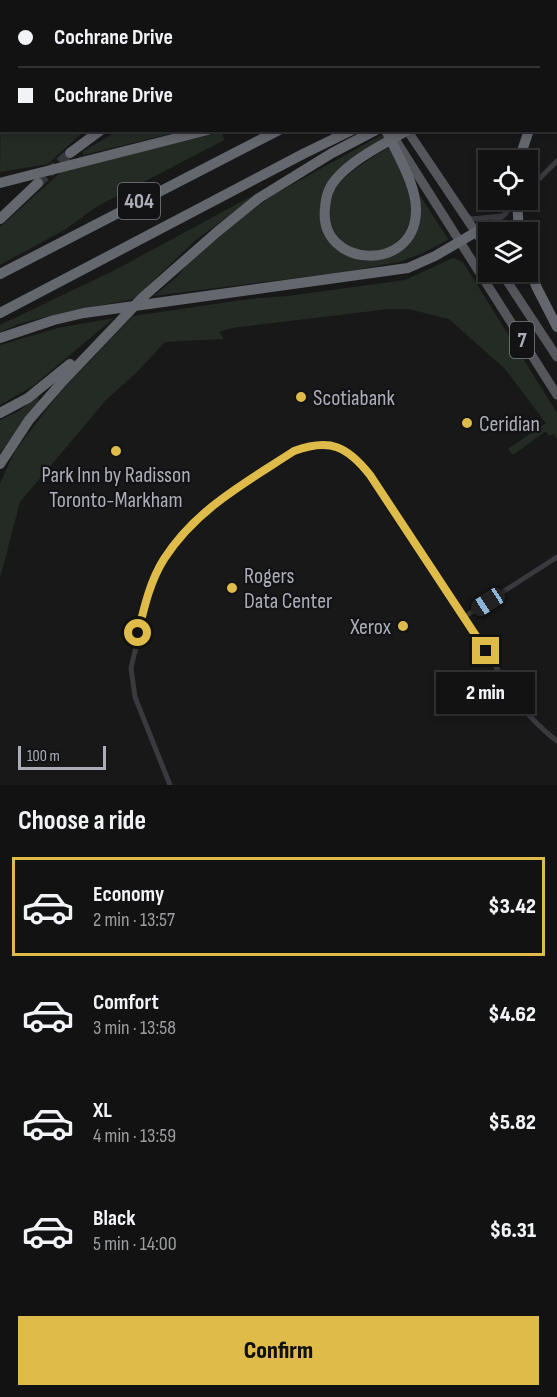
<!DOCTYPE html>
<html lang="en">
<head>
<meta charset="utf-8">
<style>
  :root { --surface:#121213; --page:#1b1b1c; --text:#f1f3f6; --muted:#9c9ea0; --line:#313233; --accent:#dfbc4a }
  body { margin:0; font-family:"Sofia Sans Condensed",sans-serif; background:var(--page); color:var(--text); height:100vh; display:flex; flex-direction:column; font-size:22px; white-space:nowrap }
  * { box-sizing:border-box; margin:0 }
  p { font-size:20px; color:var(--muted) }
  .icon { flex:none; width:33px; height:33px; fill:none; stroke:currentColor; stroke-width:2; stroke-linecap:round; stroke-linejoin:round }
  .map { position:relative; height:785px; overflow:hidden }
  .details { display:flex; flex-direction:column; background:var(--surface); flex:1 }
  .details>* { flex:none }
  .banner { position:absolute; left:0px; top:0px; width:558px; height:132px; box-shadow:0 3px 9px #0003,0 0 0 2px var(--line); display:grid; align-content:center; height:132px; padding:0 18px; background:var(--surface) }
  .controls { position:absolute; left:478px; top:150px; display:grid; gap:12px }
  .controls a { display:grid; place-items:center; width:60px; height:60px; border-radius:0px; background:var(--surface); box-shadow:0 3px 9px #0003,0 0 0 2px var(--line); font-size:30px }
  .scale { position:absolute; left:18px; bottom:15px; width:88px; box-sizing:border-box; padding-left:6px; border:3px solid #abaeb8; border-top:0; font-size:16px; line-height:21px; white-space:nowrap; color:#abaeb8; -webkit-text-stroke:4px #131214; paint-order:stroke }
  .end { position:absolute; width:27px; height:27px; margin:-14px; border:8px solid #dfbc4a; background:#111; box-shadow:0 0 0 3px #111 }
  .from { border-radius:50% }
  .bubble { position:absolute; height:42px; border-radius:0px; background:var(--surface); box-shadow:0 3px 9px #0003,0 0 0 2px var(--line); font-size:20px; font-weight:800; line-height:42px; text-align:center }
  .car { position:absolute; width:18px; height:36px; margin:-18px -9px; border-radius:8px; box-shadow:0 0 4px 2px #0007; background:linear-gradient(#222 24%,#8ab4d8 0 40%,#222 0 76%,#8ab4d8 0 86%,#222 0) }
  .banner b { display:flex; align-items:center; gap:21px; height:57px; font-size:22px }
  .banner b+b { border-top:2px solid var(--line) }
  .banner i { width:15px; height:15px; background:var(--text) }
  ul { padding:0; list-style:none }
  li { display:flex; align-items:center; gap:18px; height:99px; margin:0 12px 9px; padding:0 6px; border:3px solid transparent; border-radius:0px }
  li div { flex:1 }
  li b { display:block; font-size:22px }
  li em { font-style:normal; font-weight:800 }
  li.current { border-color:var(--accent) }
  li>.icon { width:54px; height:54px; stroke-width:1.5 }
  h2 { padding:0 18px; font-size:27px; line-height:72px }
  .cta { display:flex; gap:12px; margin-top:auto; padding:12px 18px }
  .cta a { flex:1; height:69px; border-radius:0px; background:var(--accent); color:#111; font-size:24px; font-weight:800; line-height:69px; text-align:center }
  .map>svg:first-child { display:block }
</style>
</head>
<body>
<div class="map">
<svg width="557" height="785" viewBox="0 0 557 785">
  <rect width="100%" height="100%" fill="#181819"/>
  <g fill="#242b25">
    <polygon points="0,0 210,0 2,2 0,37"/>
    <polygon points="1,89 2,130 84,131 48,164 0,172"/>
    <polygon points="118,131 118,130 182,131 83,155 83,151"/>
    <polygon points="222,132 224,140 96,207 66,229 0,265 0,227 62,171"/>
    <polygon points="385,133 388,139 334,176 326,233 368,260 414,234 420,220 418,198 421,197 448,239 446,241 421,254 399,262 344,272 154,296 178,276 188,263 246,214 275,194"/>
    <path d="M390,147c16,27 36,71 6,95 -8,7 -22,12 -34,10 -25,-4 -44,-38 -29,-60 13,-20 38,-34 57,-45z"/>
    <polygon points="263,190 196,240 134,299 61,313 19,324 0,332 0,325 115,270"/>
    <polygon points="453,258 463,262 557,413 557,439 554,434 549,436 546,431 513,455 508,449 546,423 505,369 449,319 408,309 389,309 232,328 219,332 224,339 165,342 137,372 106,400 20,502 0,578 0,483 15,451 60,392 133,316 249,299 288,296 405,280"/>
    <polygon points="114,318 33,386 0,405 0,345 58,328"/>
    <polygon points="37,397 40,400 0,453 0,420 19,411"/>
  </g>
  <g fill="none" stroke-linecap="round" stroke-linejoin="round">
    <g stroke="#323941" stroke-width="1.5">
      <polyline points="142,2 144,0"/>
      <polyline points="0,128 2,127"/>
    </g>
    <polyline stroke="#353639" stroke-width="10" stroke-dasharray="10 5" stroke-linecap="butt" points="38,183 70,153"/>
    <g stroke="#39393e" stroke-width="5">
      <polyline points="528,190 557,161"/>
      <polyline points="466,216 472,219 501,216"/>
      <polyline points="476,232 503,216 517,201"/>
      <polyline points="464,617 557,557"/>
      <path d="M170,785l-35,-88 -4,-29 19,-80 13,-28 22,-29 18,-19 91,-61 13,-4 24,-3 20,10 20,21c34,54 70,107 106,161 27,41 39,74 80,105"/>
    </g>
    <g stroke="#55565c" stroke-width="9">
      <polyline points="306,0 307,2"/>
      <polyline points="326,0 327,2"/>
      <polyline points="407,130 489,252"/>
      <polyline points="393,136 557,395"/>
      <polyline points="501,272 557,357"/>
    </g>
    <g stroke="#65676e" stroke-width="10">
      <polyline points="344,0 344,2"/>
      <polyline points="214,2 215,0"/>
      <polyline points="435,2 435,0"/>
      <polyline points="543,2 546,0"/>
      <polyline points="556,35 557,34"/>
      <polyline points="556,53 557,53"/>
      <polyline points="556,82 557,82"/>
      <path d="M386,130c11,24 31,56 30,81 -1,63 -98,57 -91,-3 1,-11 3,-20 11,-29 18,-21 48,-35 72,-49"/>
      <polyline points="70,153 101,130"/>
      <polyline points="519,160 529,130"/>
      <polyline points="0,183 208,130"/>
      <polyline points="517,200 519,232"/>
      <polyline points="0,219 38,183"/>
      <polyline points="528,266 537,288 557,327"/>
      <polyline points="0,274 279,130"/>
      <polyline points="0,313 303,154 352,130"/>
      <polyline points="0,338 54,320 84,313 408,268 435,256 476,232"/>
      <polyline points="0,413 28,398 70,364"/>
      <polyline points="0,464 29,420 62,382 143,297 217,232 259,198 332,153 376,130"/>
    </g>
  </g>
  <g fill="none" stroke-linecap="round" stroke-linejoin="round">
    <path stroke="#dfbc4a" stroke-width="8" d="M138,633c6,-25 12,-52 26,-74 32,-50 81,-76 130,-108 36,-13 53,-5 76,24l116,176"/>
  </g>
  <g fill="#dfbc4a" stroke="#131214" stroke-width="2">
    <circle cx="301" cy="397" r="6"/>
    <circle cx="467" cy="423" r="6"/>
    <circle cx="116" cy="451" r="6"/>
    <circle cx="232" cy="588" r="6"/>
    <circle cx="403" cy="626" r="6"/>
  </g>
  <g text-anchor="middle" stroke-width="4.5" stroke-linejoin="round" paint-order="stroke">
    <g fill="#131214" stroke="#7d7f87" stroke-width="1.5">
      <rect x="118" y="183" width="42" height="36" rx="4.5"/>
      <rect x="510" y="322" width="24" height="36" rx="4.5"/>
    </g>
    <g font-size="21" font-weight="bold" fill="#abaeb8">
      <text x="139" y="208">404</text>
      <text x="522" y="347">7</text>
    </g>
    <g font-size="22" fill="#abaeb8" stroke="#131214" text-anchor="start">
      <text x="313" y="405">Scotiabank</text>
      <text x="479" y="431">Ceridian</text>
      <text x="116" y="482" text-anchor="middle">Park Inn by Radisson<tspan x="116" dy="25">Toronto-Markham</tspan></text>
      <text x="244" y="583">Rogers<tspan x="244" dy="25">Data Center</tspan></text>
      <text x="391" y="634" text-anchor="end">Xerox</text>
    </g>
  </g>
</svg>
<div class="controls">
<a><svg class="icon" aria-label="locate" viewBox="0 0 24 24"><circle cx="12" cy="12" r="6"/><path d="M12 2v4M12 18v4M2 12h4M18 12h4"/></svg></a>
<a><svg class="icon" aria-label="layers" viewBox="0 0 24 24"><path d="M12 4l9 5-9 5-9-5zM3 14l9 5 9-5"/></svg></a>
</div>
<div class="scale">100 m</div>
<i class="end from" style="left:138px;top:633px"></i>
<i class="end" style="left:486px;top:651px"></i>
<div class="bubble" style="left:436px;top:672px;width:99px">2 min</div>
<i class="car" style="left:488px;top:602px;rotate:237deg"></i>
<div class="banner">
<b><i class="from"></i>Cochrane Drive</b>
<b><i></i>Cochrane Drive</b>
</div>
</div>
<section class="details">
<h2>Choose a ride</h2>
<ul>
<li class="current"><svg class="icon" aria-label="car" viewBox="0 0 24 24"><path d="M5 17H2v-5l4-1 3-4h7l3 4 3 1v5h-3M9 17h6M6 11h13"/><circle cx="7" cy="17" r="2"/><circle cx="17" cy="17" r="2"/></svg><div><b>Economy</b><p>2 min · 13:57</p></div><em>$3.42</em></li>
<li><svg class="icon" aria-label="car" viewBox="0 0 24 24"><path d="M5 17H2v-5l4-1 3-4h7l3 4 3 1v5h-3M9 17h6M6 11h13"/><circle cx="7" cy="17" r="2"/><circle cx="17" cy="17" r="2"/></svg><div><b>Comfort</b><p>3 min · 13:58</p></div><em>$4.62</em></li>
<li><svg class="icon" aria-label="car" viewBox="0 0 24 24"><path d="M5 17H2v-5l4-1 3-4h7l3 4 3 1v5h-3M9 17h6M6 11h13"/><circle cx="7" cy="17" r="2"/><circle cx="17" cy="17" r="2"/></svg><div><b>XL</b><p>4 min · 13:59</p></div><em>$5.82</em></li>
<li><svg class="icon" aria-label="car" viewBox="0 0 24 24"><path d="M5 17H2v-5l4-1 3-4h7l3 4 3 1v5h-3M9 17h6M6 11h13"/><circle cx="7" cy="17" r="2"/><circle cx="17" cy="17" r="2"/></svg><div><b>Black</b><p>5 min · 14:00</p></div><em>$6.31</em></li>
</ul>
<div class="cta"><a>Confirm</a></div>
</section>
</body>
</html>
